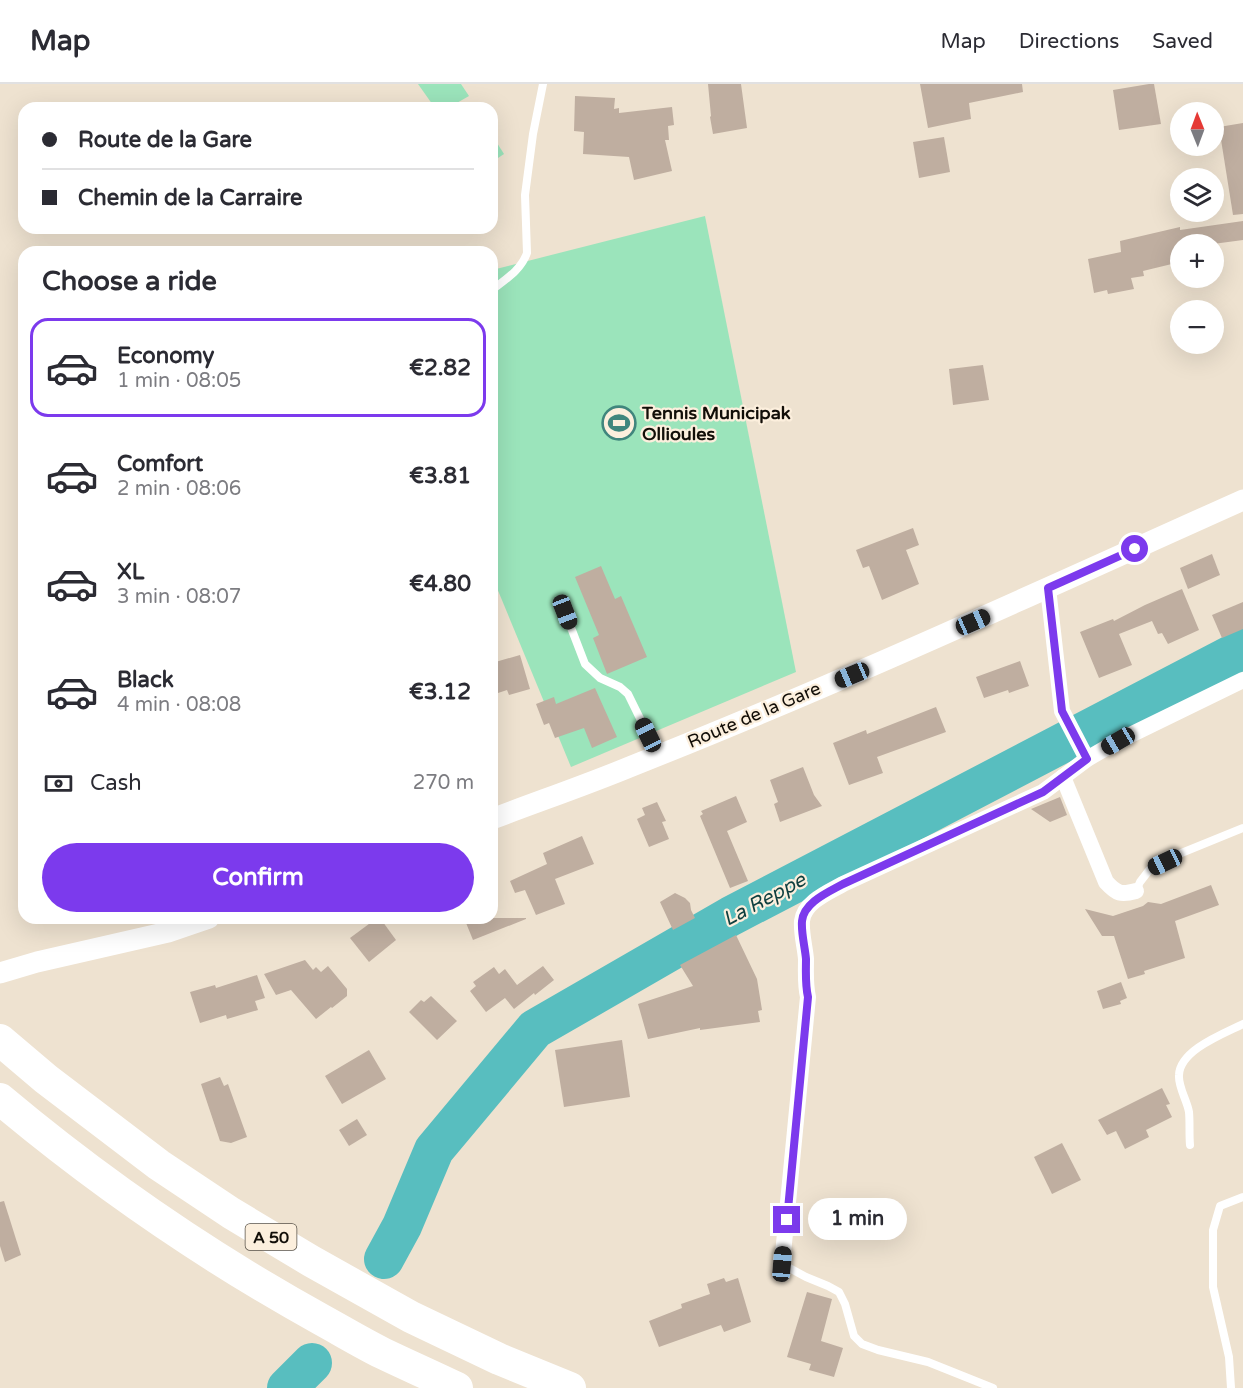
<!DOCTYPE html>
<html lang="en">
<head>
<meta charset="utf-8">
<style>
  :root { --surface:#fff; --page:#f2f2f3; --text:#2b2b33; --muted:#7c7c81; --line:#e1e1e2; --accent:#7c3aed }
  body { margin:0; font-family:"Varela Round",sans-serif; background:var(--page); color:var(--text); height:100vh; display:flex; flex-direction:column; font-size:22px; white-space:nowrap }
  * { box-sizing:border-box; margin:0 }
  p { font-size:20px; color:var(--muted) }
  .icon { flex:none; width:33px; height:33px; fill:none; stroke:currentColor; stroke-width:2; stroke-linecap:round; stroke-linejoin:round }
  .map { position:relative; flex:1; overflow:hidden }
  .drawer { position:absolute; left:18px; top:162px; width:480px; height:678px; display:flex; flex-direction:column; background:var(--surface); border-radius:18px; box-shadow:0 6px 24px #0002 }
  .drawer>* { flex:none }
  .guide { position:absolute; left:18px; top:18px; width:480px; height:132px; border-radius:18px; box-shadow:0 6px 24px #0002; display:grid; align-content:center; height:132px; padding:0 24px; background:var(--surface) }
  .needle { width:39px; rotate:359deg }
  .fabs { position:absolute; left:1170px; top:18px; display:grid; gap:12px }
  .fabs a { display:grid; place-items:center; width:54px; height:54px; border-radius:50%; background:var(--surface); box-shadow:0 6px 24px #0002; font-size:30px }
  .end { position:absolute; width:27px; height:27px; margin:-14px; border:8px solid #7c3aed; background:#fff; box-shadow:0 0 0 3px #fff }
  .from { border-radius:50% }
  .bubble { position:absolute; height:42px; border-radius:21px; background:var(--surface); box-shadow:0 6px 24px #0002; font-size:20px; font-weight:800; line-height:42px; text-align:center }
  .car { position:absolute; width:18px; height:36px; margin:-18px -9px; border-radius:8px; box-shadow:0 0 4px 2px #0007; background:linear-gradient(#222 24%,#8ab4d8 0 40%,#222 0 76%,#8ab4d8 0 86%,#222 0) }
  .guide b { display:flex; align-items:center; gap:21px; height:57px; font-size:22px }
  .guide b+b { border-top:2px solid var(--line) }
  .guide i { width:15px; height:15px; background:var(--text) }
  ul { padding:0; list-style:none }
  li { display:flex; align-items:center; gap:18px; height:99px; margin:0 12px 9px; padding:0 12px; border:3px solid transparent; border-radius:18px }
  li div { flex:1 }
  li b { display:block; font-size:22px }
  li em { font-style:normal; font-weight:800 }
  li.current { border-color:var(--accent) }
  li>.icon { width:54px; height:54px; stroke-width:1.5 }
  h2 { padding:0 24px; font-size:27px; line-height:72px }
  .pay { display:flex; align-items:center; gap:15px; height:66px; padding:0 24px; font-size:22px }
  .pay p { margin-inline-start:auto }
  .button { display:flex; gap:12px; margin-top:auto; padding:12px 24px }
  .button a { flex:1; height:69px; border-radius:36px; background:var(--accent); color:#fff; font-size:24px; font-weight:800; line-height:69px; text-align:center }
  header { display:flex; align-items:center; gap:36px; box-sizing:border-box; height:84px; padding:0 30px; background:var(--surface); border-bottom:2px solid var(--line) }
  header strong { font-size:28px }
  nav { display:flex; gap:33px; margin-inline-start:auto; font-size:21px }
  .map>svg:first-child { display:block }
</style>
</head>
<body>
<header>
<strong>Map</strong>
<nav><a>Map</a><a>Directions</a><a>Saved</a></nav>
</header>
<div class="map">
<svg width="1243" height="1304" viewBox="0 0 1243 1304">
  <rect width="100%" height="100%" fill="#eee2d0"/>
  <g fill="#9be4bb">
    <polygon points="418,0 461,0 469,12 448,24 435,24"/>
    <polygon points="492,51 504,70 492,78"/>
    <polygon points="705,132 796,588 571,683 492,492 492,186"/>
  </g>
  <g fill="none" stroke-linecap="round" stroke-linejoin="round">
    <g stroke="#58bebf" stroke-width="40">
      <polyline points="384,1175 402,1142 434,1066 535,945 731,832 1243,565"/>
      <polyline points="287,1304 312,1279"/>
    </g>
  </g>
  <g fill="#bfaea0">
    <polygon points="708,0 741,0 747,44 713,50 710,33 711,32"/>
    <polygon points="920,0 1022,0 1023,8 969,19 971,35 928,44"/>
    <polygon points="1149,0 1154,0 1161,40 1119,46 1113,6"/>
    <polygon points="575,12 615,14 614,25 619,24 619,29 672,23 674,41 668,42 669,56 665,56 672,87 634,96 629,73 583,70 584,48 574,47"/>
    <polygon points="1243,39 1243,130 1233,131 1219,43"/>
    <polygon points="944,53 950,88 919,94 913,58"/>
    <polygon points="1243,137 1243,156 1213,160 1180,160 1180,178 1143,187 1144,192 1131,194 1134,205 1108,210 1107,206 1094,209 1088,175 1121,168 1120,157 1180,143 1180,146"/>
    <polygon points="983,281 989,316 953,321 949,285"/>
    <polygon points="913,444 919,461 906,466 919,500 882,516 869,482 863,484 856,466"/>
    <polygon points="1212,470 1220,491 1188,505 1180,484"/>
    <polygon points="601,482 615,515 621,512 647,573 607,590 593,554 599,551 575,493"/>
    <polygon points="1182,505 1199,546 1168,560 1162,549 1158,550 1152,537 1119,550 1132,581 1099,594 1080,548 1113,535 1114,537 1145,521"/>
    <polygon points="1243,518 1243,545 1222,554 1212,531"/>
    <polygon points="520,571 530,605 509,611 507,606 492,611 492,579"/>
    <polygon points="1020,577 1029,602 1009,609 1008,606 984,614 976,593"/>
    <polygon points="595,604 617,653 592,664 584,644 555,654 549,639 544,641 536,620 554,613 556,620"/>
    <polygon points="936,623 946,648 877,673 883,689 849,701 833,659 866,646 867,650"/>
    <polygon points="803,683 814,711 822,722 780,738 774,720 778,718 770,696"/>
    <polygon points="736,712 747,738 727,747 748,797 730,804 700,732 703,730 701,727"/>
    <polygon points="1060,713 1067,731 1050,738 1031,725"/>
    <polygon points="657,718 666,737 662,738 669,755 649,763 637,735 645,731 642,724"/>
    <polygon points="582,752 594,780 555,795 565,820 536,831 525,806 515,809 510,797 547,780 543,769"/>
    <polygon points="1211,801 1219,821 1175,837 1185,874 1144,887 1145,890 1128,895 1114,852 1102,852 1085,825 1113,832 1143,822 1148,818 1161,820"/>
    <polygon points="675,809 685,814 690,819 691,826 695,834 673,846 660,818"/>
    <polygon points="377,834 380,834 396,856 369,878 350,854"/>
    <polygon points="464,834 526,834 526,835 473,856"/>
    <polygon points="736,851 757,895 762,926 758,927 760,938 700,946 700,944 648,955 638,920 693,902 680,881"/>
    <polygon points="305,876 313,886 316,883 321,888 328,882 347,905 347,912 332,924 331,923 316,935 291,906 276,911 264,890"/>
    <polygon points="543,882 554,896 535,911 534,909 514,925 505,914 486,928 470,907 476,902 473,898 494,883 499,890 505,885 517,901"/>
    <polygon points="257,891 265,914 255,917 258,926 227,935 226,931 200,939 190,908 215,901 216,904"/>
    <polygon points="1121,898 1127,914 1120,917 1121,920 1103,925 1097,907"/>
    <polygon points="431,912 457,937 437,956 409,928 421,916 424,918"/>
    <polygon points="622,956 630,1013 564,1023 555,966"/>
    <polygon points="369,966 386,995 342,1020 325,992"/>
    <polygon points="220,993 224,1002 228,1000 247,1053 231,1059 220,1057 201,1000"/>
    <polygon points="1162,1004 1170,1020 1166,1021 1172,1033 1146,1046 1149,1053 1125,1065 1116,1047 1107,1051 1098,1036"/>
    <polygon points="357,1035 367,1051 349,1062 339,1046"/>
    <polygon points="1062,1059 1081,1096 1052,1110 1034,1073"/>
    <polygon points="4,1117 21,1171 5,1178 0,1162 0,1118"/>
    <polygon points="724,1194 726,1198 738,1194 751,1238 724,1248 721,1241 659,1263 649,1237 682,1224 681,1220 710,1210 707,1200"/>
    <polygon points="807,1208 832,1215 821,1257 843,1264 834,1293 809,1286 811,1280 787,1273"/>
  </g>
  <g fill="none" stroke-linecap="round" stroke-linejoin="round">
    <g stroke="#fff" stroke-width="8">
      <path d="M492,206c14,-11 29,-20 35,-37l-2,-58 8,-61 10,-50"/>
      <polyline points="565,528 585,580 600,594 620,603 628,610 658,671"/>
      <polyline points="1136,807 1140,798 1150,785 1179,770 1243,744"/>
      <path d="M1190,1061c-1,-11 0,-23 -1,-33 -2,-12 -11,-25 -10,-37 1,-25 44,-41 64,-51"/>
      <polyline points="782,1180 806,1193 828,1202 839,1208 845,1220 854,1252 862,1260 878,1266 928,1278 993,1304"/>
      <polyline points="1231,1304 1229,1273 1213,1203 1213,1146 1220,1122 1243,1113"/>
    </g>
    <g stroke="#fff" stroke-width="16">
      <polyline points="1048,504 1062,627 1087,675"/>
      <path d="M1063,693l43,105c11,12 15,13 30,9"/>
      <path d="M782,1180l26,-267c-3,-13 -2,-25 -2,-38 -1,-12 -5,-26 -4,-38 2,-19 27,-29 41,-37l200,-92 44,-33 31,-18 125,-61"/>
    </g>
    <g stroke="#fff" stroke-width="21">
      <path d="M492,735c47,-18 94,-34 140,-53 207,-82 408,-175 611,-266"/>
      <polyline points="0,889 37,878 168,848 209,834"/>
    </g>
    <g stroke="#fff" stroke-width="32">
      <polyline points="0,956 46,995 159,1081 231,1129 311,1177 411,1233 499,1275 570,1304"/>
      <path d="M0,1015c100,84 208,158 322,221 20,11 40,23 60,33 25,12 50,23 75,35"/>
    </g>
  </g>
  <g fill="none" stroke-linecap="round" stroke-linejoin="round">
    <path stroke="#7c3aed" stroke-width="8" d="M787,1136l21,-223c-3,-13 -2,-25 -2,-38 -1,-12 -5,-26 -4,-38 2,-19 27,-29 41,-37l200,-92 44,-33 -25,-48 -14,-123 87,-39"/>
  </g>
  <defs>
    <symbol id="stadium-ring" viewBox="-11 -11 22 22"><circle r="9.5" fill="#fcefdd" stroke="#40867d" stroke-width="1.5"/><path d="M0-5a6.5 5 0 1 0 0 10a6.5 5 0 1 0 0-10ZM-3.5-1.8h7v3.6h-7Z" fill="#40867d"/></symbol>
  </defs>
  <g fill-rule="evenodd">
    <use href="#stadium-ring" x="600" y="320" width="38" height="38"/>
  </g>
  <g text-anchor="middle" stroke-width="4.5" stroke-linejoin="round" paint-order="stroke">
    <rect fill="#fcefdd" stroke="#585248" stroke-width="1.5" x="245.5" y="1140" width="51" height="26" rx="4.5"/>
    <g font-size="16" font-weight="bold" fill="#120e08">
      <text x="271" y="1159">A 50</text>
    </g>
    <g font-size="18" font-weight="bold" fill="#120e08" stroke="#fcefdd" text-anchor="start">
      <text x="642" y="335">Tennis Municipak<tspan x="642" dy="21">Ollioules</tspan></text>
    </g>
    <g font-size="18" fill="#120e08" stroke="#fcefdd">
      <text transform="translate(754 631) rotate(-23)" y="6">Route de la Gare</text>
    </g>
    <g font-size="20" font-style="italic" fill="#0e3f3f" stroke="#fcefdd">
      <text transform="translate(764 815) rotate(-28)" y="7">La Reppe</text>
    </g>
  </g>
</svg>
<div class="fabs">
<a><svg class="needle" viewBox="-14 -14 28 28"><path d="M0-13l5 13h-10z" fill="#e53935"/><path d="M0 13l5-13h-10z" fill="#7c7c81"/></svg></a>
<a><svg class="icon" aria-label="layers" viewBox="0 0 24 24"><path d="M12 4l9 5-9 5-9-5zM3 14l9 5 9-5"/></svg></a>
<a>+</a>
<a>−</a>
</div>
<i class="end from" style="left:1135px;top:465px"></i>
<i class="end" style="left:787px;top:1136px"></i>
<div class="bubble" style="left:808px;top:1114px;width:99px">1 min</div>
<i class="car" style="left:565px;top:528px;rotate:159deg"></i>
<i class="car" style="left:973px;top:538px;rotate:66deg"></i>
<i class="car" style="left:852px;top:591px;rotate:247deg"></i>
<i class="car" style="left:648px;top:651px;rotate:334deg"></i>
<i class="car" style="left:1118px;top:657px;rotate:240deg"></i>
<i class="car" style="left:1165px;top:778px;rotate:245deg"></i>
<i class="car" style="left:782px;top:1180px;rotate:5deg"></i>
<div class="guide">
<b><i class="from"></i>Route de la Gare</b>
<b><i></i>Chemin de la Carraire</b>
</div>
<section class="drawer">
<h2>Choose a ride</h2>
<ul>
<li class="current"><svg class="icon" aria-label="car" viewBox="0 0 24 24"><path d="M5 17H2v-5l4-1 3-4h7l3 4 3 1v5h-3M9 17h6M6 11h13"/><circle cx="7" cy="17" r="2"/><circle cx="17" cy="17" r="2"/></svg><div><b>Economy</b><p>1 min · 08:05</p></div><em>€2.82</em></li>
<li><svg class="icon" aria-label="car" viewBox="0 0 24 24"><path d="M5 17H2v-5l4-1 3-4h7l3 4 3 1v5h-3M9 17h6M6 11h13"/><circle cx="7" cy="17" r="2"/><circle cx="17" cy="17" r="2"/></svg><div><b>Comfort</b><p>2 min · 08:06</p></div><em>€3.81</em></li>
<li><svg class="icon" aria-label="car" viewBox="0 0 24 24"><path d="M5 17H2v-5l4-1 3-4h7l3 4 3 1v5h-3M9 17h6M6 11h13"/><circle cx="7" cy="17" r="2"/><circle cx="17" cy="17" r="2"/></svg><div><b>XL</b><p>3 min · 08:07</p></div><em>€4.80</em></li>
<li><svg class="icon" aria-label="car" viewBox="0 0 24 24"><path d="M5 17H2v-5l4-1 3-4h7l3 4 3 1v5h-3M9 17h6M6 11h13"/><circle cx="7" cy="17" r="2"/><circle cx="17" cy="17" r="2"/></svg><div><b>Black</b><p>4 min · 08:08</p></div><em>€3.12</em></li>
</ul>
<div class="pay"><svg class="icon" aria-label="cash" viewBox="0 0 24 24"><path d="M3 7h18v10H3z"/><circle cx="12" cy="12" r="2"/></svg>Cash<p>270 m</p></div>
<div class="button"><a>Confirm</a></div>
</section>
</div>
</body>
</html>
